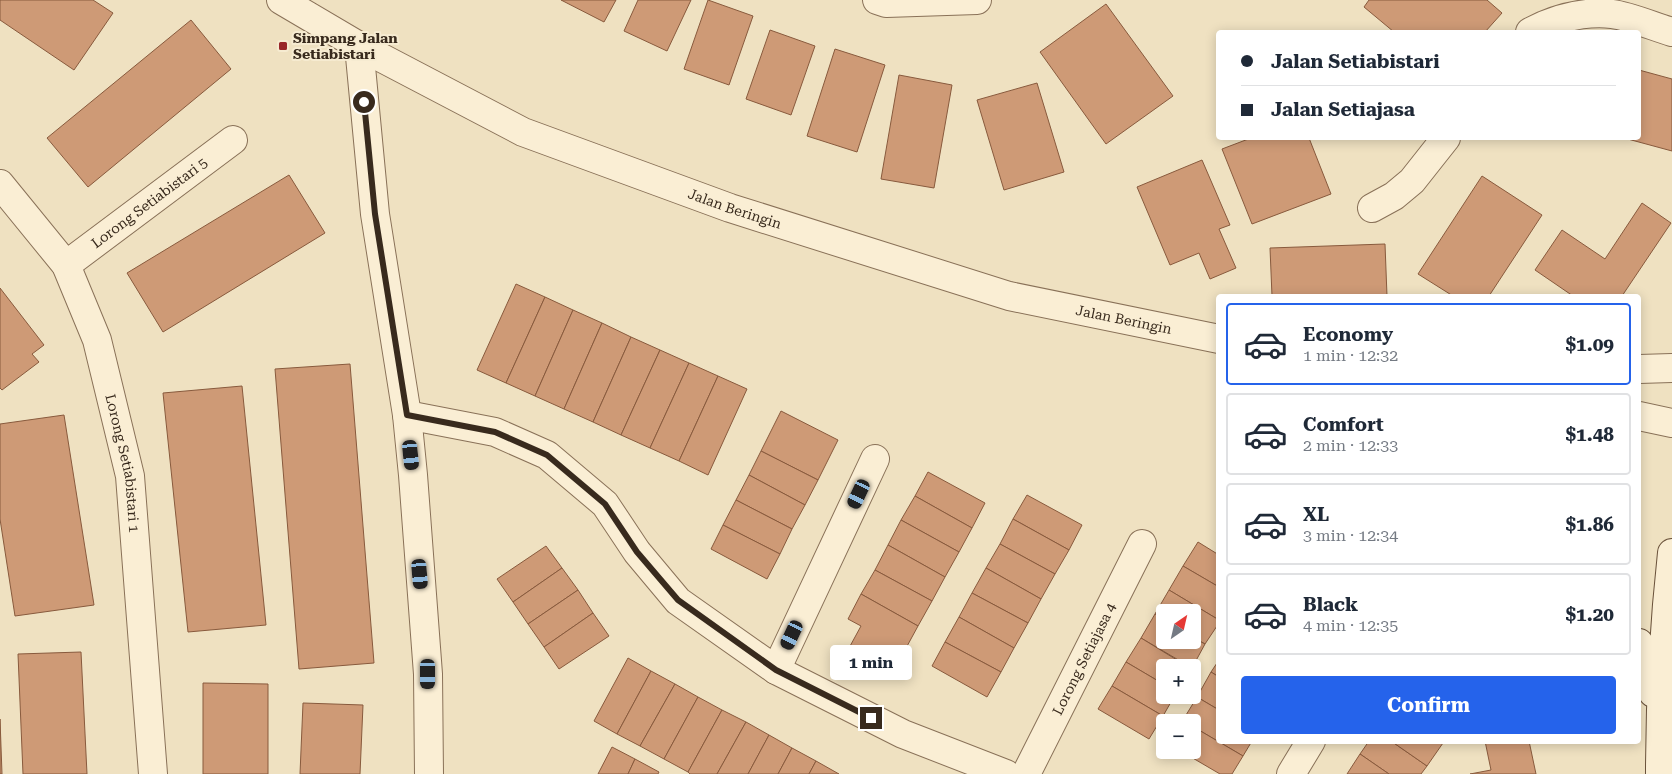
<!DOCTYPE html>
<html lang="en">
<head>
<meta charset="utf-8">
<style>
  :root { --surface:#fff; --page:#f6f6f7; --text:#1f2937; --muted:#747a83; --line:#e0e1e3; --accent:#2563eb }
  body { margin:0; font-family:"Roboto Serif",serif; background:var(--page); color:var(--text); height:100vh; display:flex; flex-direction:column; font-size:19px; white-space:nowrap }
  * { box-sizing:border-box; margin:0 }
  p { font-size:16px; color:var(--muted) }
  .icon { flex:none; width:28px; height:28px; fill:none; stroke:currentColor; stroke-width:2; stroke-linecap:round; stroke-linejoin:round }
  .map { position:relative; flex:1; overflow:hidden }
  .drawer { position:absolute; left:1216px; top:294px; width:425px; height:450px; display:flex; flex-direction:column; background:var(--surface); border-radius:5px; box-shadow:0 2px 12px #0003 }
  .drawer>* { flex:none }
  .guide { position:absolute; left:1216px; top:30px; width:425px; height:110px; border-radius:5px; box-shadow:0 2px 12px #0003; display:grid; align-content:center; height:110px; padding:0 25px; background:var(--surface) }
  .needle { width:32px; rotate:34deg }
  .buttons { position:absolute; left:1156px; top:604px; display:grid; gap:10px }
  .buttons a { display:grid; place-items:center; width:45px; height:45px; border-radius:5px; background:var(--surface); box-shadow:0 2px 12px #0003; font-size:25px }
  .end { position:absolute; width:22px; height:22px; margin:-11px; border:6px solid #382a1d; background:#fff; box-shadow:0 0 0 2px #fff }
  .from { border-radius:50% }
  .bubble { position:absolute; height:35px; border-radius:5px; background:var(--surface); box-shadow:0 2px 12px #0003; font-size:16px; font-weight:700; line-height:35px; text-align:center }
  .car { position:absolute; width:15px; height:30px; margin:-15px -8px; border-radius:6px; box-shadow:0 0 4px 1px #0007; background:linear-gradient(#222 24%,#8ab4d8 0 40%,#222 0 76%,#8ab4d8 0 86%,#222 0) }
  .guide b { display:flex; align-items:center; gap:18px; height:48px; font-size:19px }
  .guide b+b { border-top:1px solid var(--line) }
  .guide i { width:12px; height:12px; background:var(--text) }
  ul { padding:9px 0 0; list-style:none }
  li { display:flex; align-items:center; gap:15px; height:82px; margin:0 10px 8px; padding:0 15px; border:2px solid var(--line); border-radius:5px }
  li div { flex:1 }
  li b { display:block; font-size:19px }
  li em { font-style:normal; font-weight:700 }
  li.on { border-color:var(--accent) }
  li>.icon { width:45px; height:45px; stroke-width:1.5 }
  .action { display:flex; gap:10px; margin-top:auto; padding:10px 25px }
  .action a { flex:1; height:58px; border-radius:5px; background:var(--accent); color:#fff; font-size:20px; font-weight:700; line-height:58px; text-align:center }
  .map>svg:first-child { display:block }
</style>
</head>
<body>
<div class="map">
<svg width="1672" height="774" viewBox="0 0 1672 774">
  <rect width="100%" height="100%" fill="#efe1c1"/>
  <g fill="#ce9a76" stroke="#885a3d">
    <polygon points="0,0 93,0 113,13 74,70 0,20"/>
    <polygon points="561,0 616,0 604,22"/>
    <polygon points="638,0 691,0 667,51 624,31"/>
    <polygon points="708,0 753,16 729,85 684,69"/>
    <polygon points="1369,0 1487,0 1502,13 1485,32 1394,32 1364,7"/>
    <polygon points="1106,4 1173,96 1106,144 1040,52"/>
    <polygon points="191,20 231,69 88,187 47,138"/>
    <polygon points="770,30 815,46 791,115 746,99"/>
    <polygon points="835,49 885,65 857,152 807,136"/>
    <polygon points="1639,70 1672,79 1672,151 1624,138 1639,138"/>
    <polygon points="899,75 952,85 934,188 881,179"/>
    <polygon points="1037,83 1064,172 1004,190 977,100"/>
    <polygon points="1251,138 1309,138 1331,194 1252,224 1222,149"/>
    <polygon points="1202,160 1230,225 1219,229 1236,268 1210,279 1199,253 1170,265 1137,187"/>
    <polygon points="289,175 325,233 163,332 127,273"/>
    <polygon points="1482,176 1542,215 1489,296 1453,296 1418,274"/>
    <polygon points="1642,203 1671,223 1622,296 1573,296 1535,270 1562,230 1605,259"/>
    <polygon points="1385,244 1387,296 1272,296 1270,248"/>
    <polygon points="516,284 545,297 506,383 477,370"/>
    <polygon points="0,288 44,345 32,354 39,362 2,390 0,388"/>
    <polygon points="545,297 573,310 535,396 506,383"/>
    <polygon points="573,310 602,323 564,409 535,396"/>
    <polygon points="602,323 631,337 593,422 564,409"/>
    <polygon points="631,337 660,350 621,435 593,422"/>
    <polygon points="660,350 689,363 650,448 621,435"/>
    <polygon points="689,363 718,376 679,461 650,448"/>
    <polygon points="350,364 374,663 299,669 275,369"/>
    <polygon points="718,376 747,389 708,475 679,461"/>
    <polygon points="242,386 266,625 188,632 163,393"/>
    <polygon points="781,411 838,440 818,480 761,451"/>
    <polygon points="64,415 94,605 15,616 0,519 0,424"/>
    <polygon points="761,451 818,480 805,505 749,475"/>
    <polygon points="928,472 985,503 972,528 915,496"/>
    <polygon points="749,475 805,505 792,529 736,500"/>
    <polygon points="1027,495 1082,525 1069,550 1013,519"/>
    <polygon points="915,496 972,528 959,552 901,520"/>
    <polygon points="736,500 792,529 780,554 723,525"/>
    <polygon points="1013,519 1069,550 1055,574 1000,544"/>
    <polygon points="901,520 959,552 945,577 888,545"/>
    <polygon points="723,525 780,554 767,579 711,549"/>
    <polygon points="1198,542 1219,555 1219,587 1183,566"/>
    <polygon points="1000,544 1055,574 1041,599 986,568"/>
    <polygon points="888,545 945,577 932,601 875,570"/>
    <polygon points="546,546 562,568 513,602 497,579"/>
    <polygon points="1183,566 1219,587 1219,620 1169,590"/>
    <polygon points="562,568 578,590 528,624 513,602"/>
    <polygon points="986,568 1041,599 1028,623 972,593"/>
    <polygon points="875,570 932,601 918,626 861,594"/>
    <polygon points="578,590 593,613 544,647 528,624"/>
    <polygon points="1169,590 1219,620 1219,623 1205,644 1192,637 1192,612 1165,612 1165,620 1155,614"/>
    <polygon points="972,593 1028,623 1014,648 959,617"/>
    <polygon points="861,594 918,626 893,672 849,648 861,626 848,619"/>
    <polygon points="593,613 609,636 559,669 544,647"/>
    <polygon points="1155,614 1165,620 1165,640 1192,640 1192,637 1205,644 1192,668 1141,638"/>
    <polygon points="959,617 1014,648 1001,672 945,642"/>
    <polygon points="1141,638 1190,668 1165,668 1165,685 1126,662"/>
    <polygon points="945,642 1001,672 987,697 932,666"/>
    <polygon points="81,652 87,774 23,774 18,654"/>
    <polygon points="628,658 651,671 617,734 594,721"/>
    <polygon points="1219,660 1219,677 1211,672"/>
    <polygon points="1126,662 1165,685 1165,695 1175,695 1163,716 1112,686"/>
    <polygon points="651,671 675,684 640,746 617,734"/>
    <polygon points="1211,672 1219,677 1219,710 1197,697"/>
    <polygon points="203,683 268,684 268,774 203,774"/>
    <polygon points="675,684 698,697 664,759 640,746"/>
    <polygon points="1112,686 1163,716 1149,739 1098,709"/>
    <polygon points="698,697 722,710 688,772 664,759"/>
    <polygon points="1197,697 1219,710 1219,741 1252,741 1243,756 1192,726 1192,722 1187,722 1183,720"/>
    <polygon points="303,703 363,705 360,774 300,774"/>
    <polygon points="722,710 746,722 717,774 690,774 688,772"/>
    <polygon points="0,719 2,774 0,774"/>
    <polygon points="746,722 769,735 748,774 717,774"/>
    <polygon points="1192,726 1243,756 1232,774 1220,774 1179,750 1192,750"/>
    <polygon points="769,735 792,748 778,774 748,774"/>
    <polygon points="1369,741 1391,741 1427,766 1421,774 1389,774 1360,754"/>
    <polygon points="1391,741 1441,741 1443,743 1427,766"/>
    <polygon points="1485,741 1529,741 1536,774 1470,774 1491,770"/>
    <polygon points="612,747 635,759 628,774 598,774"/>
    <polygon points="792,748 816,761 809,774 778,774"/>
    <polygon points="1360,754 1389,774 1347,774"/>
    <polygon points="635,759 659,772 658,774 628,774"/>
    <polygon points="816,761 839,774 809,774"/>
  </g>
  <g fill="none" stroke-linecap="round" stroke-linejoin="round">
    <defs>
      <g id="minor">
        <polyline points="877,0 886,3 977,0"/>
        <path d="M1530,32c26,-14 52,-21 82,-18 17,2 43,13 60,18"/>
        <polyline points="359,46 375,214 407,415 413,475 428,674 429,774"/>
        <path id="s1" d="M0,184l66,81 31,75 33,136 23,298"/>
        <polyline points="1372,208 1394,196 1412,181 1446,138"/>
        <path id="s2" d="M66,265l167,-125"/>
        <polyline points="407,415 495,432 547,455 605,504 637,552 678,601 776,670 903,734 1006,774"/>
        <polyline points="776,670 875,459"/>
        <path id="s3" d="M1026,774l116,-230"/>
        <polyline points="1291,774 1311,741"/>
      </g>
      <g id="tertiary">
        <path id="s4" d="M281,0l78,46 164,86 207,76 279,88 210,43"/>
        <polyline points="1639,369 1672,368"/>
        <polyline points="1639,416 1672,423"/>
      </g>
      <g id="secondary">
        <polyline points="1639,643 1643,649 1653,693"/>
        <path d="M1660,774c0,-74 4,-148 12,-221"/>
      </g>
    </defs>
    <use href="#minor" stroke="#897158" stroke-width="30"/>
    <use href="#tertiary" stroke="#897158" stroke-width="30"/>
    <use href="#secondary" stroke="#6a523b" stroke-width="30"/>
    <use href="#minor" stroke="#faeed4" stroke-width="28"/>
    <use href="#tertiary" stroke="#faeed4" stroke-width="28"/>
    <use href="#secondary" stroke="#faeed4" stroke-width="28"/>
  </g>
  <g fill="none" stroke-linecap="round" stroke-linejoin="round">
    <polyline stroke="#382a1d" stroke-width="6" points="364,102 375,214 407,415 495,432 547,455 605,504 637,552 678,600 776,670 871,718"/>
  </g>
  <rect fill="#992729" stroke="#f6ebd1" stroke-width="2" x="278" y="41" width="10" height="10" rx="2.5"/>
  <g text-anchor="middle" stroke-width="4" stroke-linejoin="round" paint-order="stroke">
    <g font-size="14" font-weight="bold" fill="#382a1d" stroke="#f6ebd1" text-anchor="start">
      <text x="293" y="43">Simpang Jalan<tspan x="293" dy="16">Setiabistari</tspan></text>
    </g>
    <g font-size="14" fill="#382a1d" stroke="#f6ebd1">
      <text dy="5" stroke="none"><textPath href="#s2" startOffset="104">Lorong Setiabistari 5</textPath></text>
      <text dy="5" stroke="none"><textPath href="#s4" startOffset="501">Jalan Beringin</textPath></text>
      <text dy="5" stroke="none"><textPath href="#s4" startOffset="906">Jalan Beringin</textPath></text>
      <text dy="5" stroke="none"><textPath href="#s1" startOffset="312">Lorong Setiabistari 1</textPath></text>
      <text dy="5" stroke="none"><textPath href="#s3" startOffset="129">Lorong Setiajasa 4</textPath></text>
    </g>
  </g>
</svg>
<div class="buttons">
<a><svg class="needle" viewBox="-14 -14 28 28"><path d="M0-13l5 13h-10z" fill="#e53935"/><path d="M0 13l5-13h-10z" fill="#747a83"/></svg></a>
<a>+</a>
<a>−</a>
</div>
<i class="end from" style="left:364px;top:102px"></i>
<i class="end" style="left:871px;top:718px"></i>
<div class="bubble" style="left:830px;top:645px;width:82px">1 min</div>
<i class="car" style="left:411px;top:455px;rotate:174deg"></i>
<i class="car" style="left:859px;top:494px;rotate:205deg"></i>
<i class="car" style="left:420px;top:574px;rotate:175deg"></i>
<i class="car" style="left:792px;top:635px;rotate:205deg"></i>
<i class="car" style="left:428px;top:674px;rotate:180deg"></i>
<div class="guide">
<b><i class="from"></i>Jalan Setiabistari</b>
<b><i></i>Jalan Setiajasa</b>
</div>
<section class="drawer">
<ul>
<li class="on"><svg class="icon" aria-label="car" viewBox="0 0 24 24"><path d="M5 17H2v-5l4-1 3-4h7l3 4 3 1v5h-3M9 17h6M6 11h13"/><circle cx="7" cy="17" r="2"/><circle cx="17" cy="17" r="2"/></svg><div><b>Economy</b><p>1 min · 12:32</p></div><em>$1.09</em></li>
<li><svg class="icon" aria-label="car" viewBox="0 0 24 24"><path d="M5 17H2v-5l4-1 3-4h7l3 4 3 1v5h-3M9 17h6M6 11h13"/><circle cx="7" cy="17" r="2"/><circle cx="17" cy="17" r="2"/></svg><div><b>Comfort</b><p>2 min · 12:33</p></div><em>$1.48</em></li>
<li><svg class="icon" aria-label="car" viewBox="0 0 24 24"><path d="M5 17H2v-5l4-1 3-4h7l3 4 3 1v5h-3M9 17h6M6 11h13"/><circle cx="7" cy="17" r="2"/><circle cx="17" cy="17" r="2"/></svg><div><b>XL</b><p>3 min · 12:34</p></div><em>$1.86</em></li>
<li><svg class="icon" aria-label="car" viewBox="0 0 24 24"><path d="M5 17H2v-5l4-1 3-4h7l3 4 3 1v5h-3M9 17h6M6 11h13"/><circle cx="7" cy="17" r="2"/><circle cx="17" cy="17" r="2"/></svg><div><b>Black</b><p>4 min · 12:35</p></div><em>$1.20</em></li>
</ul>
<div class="action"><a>Confirm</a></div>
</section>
</div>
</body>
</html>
